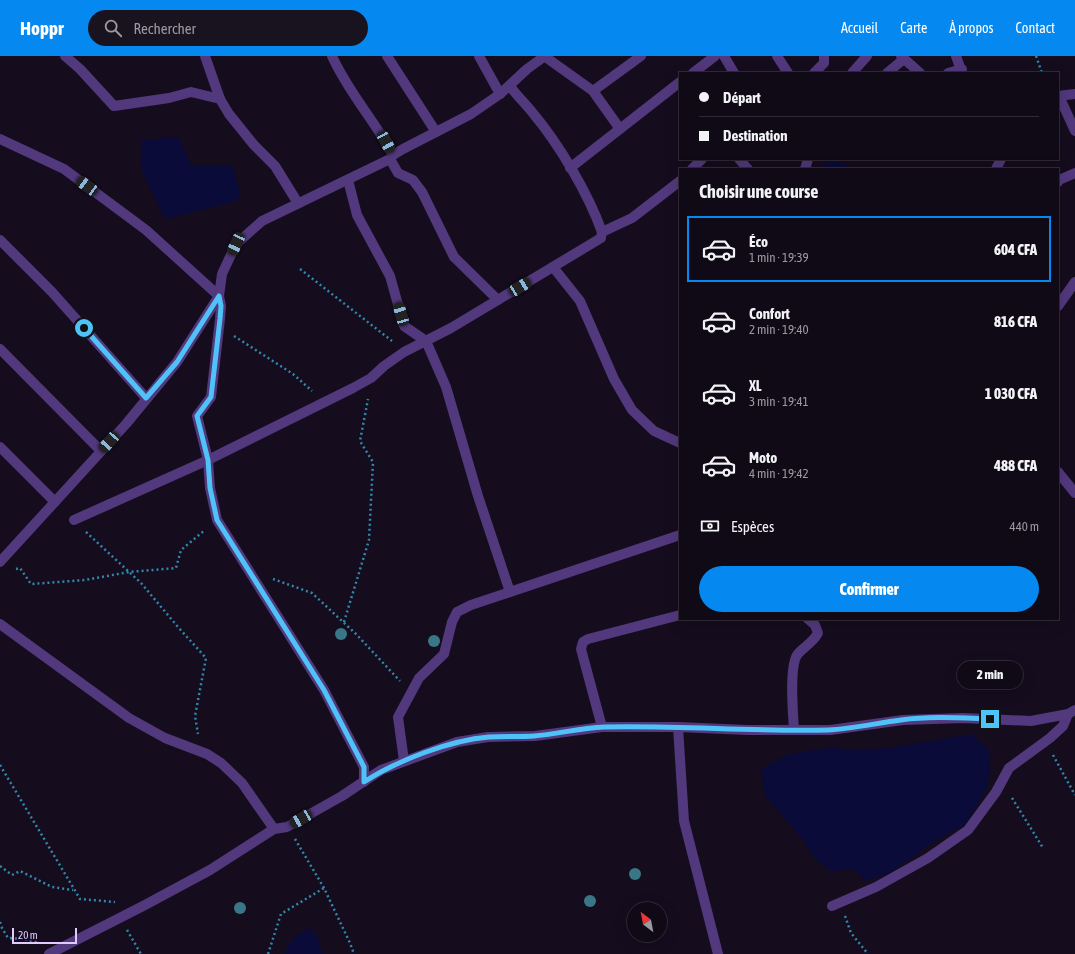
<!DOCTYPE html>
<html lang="fr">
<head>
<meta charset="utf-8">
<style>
  :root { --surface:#100916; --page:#19121f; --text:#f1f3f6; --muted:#9c9aa1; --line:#302a35; --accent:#0588ef }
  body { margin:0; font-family:"Asap Condensed",sans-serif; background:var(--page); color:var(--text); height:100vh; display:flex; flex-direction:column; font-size:15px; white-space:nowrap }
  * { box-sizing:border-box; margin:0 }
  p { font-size:13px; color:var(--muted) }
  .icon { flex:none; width:22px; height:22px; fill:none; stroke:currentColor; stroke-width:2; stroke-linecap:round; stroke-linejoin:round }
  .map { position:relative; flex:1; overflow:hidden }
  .drawer { position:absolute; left:679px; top:112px; width:380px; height:452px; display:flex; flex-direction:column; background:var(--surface); border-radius:0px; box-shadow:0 4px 16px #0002,0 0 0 1px var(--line) }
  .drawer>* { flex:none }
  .top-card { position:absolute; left:679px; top:16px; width:380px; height:88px; border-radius:0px; box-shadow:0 4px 16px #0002,0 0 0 1px var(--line); display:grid; align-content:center; height:88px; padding:0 20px; background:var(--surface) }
  .needle { width:26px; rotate:328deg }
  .tools { position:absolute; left:627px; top:846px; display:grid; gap:8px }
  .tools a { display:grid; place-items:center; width:40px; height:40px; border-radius:50%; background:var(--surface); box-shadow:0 4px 16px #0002,0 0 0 1px var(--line); font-size:20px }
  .scale { position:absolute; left:12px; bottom:10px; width:65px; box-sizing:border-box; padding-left:4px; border:2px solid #e2cafe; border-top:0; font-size:11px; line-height:14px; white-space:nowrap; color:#e2cafe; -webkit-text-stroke:3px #150c1e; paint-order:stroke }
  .end { position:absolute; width:18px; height:18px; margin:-9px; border:5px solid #4fc3f7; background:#111; box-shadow:0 0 0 2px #111 }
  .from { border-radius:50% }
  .bubble { position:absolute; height:28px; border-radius:14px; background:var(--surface); box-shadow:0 4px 16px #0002,0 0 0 1px var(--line); font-size:13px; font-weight:800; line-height:28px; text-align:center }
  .car { position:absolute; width:12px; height:24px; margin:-12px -6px; border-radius:5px; box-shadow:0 0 3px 1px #0007; background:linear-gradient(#222 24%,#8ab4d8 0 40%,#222 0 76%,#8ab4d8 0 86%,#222 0) }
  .top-card b { display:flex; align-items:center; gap:14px; height:38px; font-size:15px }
  .top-card b+b { border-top:1px solid var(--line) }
  .top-card i { width:10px; height:10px; background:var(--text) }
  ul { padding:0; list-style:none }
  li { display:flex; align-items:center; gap:12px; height:66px; margin:0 8px 6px; padding:0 12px; border:2px solid transparent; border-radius:0px }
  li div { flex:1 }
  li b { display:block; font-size:15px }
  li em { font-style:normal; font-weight:800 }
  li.on { border-color:var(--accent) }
  li>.icon { width:36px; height:36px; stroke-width:1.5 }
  h2 { padding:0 20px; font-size:18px; line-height:48px }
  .pay { display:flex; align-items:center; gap:10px; height:44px; padding:0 20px; font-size:15px }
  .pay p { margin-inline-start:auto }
  .cta { display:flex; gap:8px; margin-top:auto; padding:8px 20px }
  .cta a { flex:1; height:46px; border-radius:24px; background:var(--accent); color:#fff; font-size:16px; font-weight:800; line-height:46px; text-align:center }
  header { display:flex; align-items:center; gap:24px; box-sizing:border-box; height:56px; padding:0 20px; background:var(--accent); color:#fff }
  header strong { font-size:19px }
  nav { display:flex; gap:22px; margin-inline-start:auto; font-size:14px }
  .search { width:280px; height:36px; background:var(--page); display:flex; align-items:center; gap:10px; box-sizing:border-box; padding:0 14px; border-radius:22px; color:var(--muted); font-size:15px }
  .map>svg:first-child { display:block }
</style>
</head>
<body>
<header>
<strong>Hoppr</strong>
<div class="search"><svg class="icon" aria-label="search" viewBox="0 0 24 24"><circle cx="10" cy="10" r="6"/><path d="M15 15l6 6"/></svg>Rechercher</div>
<nav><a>Accueil</a><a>Carte</a><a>À propos</a><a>Contact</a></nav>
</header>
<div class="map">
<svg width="1075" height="898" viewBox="0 0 1075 898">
  <rect width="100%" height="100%" fill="#150c1e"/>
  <g fill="#0a0b39">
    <polygon points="178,81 191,109 232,109 241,140 233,146 165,163 142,115 142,84"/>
    <polygon points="833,104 851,112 852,113 819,113 828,107"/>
    <polygon points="971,678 989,694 990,717 986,734 966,768 932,787 890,817 865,825 854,813 831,815 815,803 803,784 765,739 761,713 789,698 834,691 847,694 889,692"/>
    <path d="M310,873c15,10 4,14 14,25h-40c6,-11 12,-23 26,-25z"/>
  </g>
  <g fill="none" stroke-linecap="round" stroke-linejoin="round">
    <g stroke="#3089ac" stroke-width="2.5" stroke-dasharray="2 3" stroke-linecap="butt">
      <polyline points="1036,0 1042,17"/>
      <polyline points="300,213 392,285"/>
      <polyline points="234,280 293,318 312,335"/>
      <polyline points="86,476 141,527 178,571 206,602 195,660 198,678"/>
      <polyline points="16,513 20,512 31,528 85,524 129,516 176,512 181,494 205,474"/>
      <polyline points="273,523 312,537 356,578 400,625"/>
      <polyline points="344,566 369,484 373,406 360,385 368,343"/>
      <polyline points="1053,699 1075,739"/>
      <polyline points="0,709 80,843 115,846"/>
      <polyline points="1012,742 1043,792"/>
      <polyline points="295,783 324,832 350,887 354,898"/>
      <polyline points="0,810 12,819 20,815 52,831 73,834"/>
      <polyline points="845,860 851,877 868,898"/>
      <polyline points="0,866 2,872 8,882 25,883 39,887"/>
      <polyline points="127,874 141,898"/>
      <polyline points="268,898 281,858 324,832"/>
    </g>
    <g stroke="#52387c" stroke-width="10">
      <polyline points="65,0 80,13 114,50 169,42 191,36 220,43 229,58 254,89 275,110 296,144 297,148"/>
      <polyline points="205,0 220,43"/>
      <path d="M332,0c16,36 43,65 61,99"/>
      <polyline points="387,0 436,76"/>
      <polyline points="479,0 500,38"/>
      <polyline points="544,0 593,35 620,73"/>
      <polyline points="724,0 734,17"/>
      <polyline points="777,0 788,17"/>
      <polyline points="901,0 920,17"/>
      <polyline points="956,0 962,17"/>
      <polyline points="693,17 715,0"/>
      <polyline points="814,17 824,7 824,0"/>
      <polyline points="852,17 867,0"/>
      <polyline points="887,17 904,3"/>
      <polyline points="948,17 962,13"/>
      <path d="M510,30c7,10 15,17 22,26 27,32 56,81 70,120"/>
      <polyline points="593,35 641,0"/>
      <polyline points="1058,40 1075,38"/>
      <polyline points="1059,40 1075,75"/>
      <polyline points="0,83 64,113 146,174 219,240 221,250 220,263 211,341 197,360 208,404 210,432 217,464 324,634 364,711 364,726"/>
      <polyline points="390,103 398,117 413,124 422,136 454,201 498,244"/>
      <polyline points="739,103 748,113"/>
      <polyline points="570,112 680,26"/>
      <polyline points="692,113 702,103"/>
      <polyline points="805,113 808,103"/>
      <polyline points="996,113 1001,103"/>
      <polyline points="348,124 357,159 390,220 404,270 426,285 446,331 478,440 510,536"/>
      <polyline points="1058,126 1059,124 1075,117"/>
      <polyline points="0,184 52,236 146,342"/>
      <polyline points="553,211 580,245 614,323 632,354 654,375 680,387"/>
      <polyline points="1058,250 1075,226"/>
      <polyline points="0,293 101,395"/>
      <polyline points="0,391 55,446"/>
      <polyline points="1058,416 1075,437"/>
      <polyline points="74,464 208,404 353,332 371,322 384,310 404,296 451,272 601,182 602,176 632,162 680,125"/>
      <polyline points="0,506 126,368 177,306 219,240 222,218 236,188 262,165 390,103 393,99 403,93 471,58 500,38 527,13 545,0"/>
      <polyline points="0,568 129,662 165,682 207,698 221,707 242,727 274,773"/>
      <polyline points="602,671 581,593 583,586 588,583 680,559"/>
      <polyline points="678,671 684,765 718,898"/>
      <path d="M794,674c-1,-16 -5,-62 3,-75 6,-8 16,-12 21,-22l-3,-8 -7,-6"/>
      <polyline points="404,705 398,661 419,622 444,598 452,566 457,556 471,549 680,479"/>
      <polyline points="832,850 876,831 928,802 968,774 996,736 1009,712 1050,682 1063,670 1068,658"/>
      <polyline points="49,898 145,849 210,814 274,773 287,771 342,740 381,714 457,686 488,681 535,680 602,671 678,671 748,674 830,674 903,664 963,662 1031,665 1068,658 1075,654"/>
    </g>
  </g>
  <g fill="#3a7786">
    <circle cx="341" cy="578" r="6"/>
    <circle cx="434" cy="585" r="6"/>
    <circle cx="635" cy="818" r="6"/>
    <circle cx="590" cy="845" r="6"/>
    <circle cx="240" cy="852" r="6"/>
  </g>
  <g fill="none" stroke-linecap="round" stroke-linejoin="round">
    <path stroke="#4fc3f7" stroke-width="5" d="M84,272l62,70 31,-36 42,-66 2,10 -1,13 -9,78 -14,19 11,44 2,28 7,32 107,170 40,77v15c32,-21 86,-42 125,-45 15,-1 30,0 45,-1 23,-2 46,-8 70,-9 75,-2 149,5 224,3 24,-1 49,-7 73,-10 29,-4 60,-2 89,-1"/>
  </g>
</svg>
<div class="tools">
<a><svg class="needle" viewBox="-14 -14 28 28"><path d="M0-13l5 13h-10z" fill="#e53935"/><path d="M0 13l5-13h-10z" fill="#9c9aa1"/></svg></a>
</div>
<div class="scale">20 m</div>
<i class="end from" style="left:84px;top:272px"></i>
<i class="end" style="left:990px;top:663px"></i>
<div class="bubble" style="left:957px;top:605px;width:66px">2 min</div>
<i class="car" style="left:386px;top:86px;rotate:152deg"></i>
<i class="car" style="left:87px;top:130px;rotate:306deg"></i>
<i class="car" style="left:236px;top:188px;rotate:205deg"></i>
<i class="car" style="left:520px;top:231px;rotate:59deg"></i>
<i class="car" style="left:401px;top:258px;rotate:344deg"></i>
<i class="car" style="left:109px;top:386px;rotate:222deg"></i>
<i class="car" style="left:301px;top:763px;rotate:240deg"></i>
<div class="top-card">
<b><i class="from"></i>Départ</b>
<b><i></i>Destination</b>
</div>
<section class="drawer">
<h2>Choisir une course</h2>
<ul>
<li class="on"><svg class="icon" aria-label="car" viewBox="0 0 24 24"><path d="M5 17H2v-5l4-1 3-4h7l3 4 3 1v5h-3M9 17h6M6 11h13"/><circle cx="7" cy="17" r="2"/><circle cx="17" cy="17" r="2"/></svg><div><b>Éco</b><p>1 min · 19:39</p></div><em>604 CFA</em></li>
<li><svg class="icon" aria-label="car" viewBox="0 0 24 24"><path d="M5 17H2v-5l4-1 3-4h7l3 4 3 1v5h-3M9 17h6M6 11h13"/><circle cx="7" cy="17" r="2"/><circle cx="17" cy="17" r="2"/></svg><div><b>Confort</b><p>2 min · 19:40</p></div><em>816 CFA</em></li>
<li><svg class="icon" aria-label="car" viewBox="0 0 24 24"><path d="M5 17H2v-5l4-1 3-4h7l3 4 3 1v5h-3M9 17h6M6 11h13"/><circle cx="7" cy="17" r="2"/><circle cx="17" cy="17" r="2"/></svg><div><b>XL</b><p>3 min · 19:41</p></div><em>1 030 CFA</em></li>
<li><svg class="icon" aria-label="car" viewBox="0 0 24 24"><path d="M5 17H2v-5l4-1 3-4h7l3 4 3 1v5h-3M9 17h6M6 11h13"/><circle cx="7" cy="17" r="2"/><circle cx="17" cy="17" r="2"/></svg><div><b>Moto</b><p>4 min · 19:42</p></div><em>488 CFA</em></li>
</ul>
<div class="pay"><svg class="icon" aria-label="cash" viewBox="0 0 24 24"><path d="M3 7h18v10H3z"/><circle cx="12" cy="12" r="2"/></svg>Espèces<p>440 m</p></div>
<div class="cta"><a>Confirmer</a></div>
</section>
</div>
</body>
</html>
